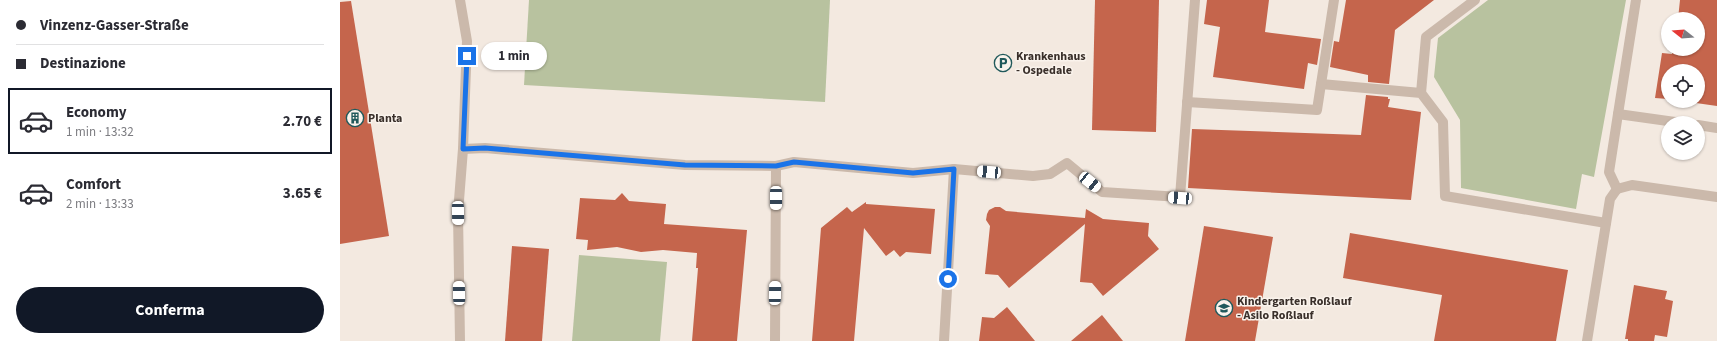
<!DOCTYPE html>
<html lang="it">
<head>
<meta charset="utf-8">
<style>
  :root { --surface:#fff; --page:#f7f7f7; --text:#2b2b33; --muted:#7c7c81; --line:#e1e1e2; --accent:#111827 }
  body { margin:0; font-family:"Source Sans 3",sans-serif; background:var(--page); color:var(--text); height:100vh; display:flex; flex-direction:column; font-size:15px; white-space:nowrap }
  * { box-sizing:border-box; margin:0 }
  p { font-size:13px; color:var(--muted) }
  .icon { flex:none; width:22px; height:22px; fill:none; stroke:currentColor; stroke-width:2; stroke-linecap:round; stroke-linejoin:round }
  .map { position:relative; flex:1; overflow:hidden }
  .panel { display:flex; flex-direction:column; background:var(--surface); width:340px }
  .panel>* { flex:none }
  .banner { display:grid; align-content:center; height:88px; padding:0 16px; background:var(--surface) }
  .needle { width:26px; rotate:287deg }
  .buttons { position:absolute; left:1321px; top:12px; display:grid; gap:8px }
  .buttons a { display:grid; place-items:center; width:44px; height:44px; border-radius:50%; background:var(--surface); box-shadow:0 1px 3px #0004; font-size:20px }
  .end { position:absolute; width:18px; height:18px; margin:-9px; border:5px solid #1a73e8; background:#fff; box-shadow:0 0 0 2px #fff }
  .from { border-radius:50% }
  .bubble { position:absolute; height:28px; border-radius:14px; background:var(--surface); box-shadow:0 1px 3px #0004; font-size:13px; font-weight:700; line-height:28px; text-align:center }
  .car { position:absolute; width:12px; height:24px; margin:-12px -6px; border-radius:5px; box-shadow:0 0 3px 1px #0007; background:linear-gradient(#fff 24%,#345 0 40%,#fff 0 76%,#345 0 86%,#fff 0) }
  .banner b { display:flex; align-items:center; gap:14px; height:38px; font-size:15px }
  .banner b+b { border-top:1px solid var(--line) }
  .banner i { width:10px; height:10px; background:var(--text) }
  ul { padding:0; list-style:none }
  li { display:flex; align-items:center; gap:12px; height:66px; margin:0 8px 6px; padding:0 8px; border:2px solid transparent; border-radius:0px }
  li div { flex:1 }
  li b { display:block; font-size:15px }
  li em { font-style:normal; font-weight:700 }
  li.on { border-color:var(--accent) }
  li>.icon { width:36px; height:36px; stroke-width:1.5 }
  .primary-button { display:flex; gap:8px; margin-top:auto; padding:8px 16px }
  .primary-button a { flex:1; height:46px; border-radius:24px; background:var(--accent); color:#fff; font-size:16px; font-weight:700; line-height:46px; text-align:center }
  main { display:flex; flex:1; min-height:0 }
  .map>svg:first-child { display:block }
</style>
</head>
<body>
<main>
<section class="panel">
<div class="banner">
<b><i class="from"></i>Vinzenz-Gasser-Straße</b>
<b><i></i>Destinazione</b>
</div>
<ul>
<li class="on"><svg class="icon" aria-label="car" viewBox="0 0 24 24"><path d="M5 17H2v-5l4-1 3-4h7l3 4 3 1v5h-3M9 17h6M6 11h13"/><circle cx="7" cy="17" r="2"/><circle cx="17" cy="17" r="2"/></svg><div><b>Economy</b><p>1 min · 13:32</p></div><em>2.70 €</em></li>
<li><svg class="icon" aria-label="car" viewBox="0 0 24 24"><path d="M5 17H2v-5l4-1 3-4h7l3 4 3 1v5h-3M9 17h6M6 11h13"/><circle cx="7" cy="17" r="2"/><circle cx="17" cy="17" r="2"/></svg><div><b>Comfort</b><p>2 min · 13:33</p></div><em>3.65 €</em></li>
</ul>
<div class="primary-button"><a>Conferma</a></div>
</section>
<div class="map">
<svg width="1377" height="341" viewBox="0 0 1377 341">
  <rect width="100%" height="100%" fill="#f3e9e0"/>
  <g fill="#b8c29f">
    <polygon points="189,0 490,0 485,102 184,85"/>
    <polygon points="1148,0 1286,0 1254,177 1242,174 1236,209 1121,188 1120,120 1094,77 1098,38"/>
    <polygon points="239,255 327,262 320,341 232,341"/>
  </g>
  <g fill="#c5654c">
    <polygon points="755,0 819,0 816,132 752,130"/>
    <polygon points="867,0 929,0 925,32 981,39 977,65 968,63 964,89 873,77 880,27 864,24"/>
    <polygon points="1006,0 1094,0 1055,30 1049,84 1028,82 1028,75 990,67 994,41 999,42"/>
    <polygon points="1340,0 1377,0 1377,106 1342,101 1358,101 1358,71 1328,71 1328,99 1315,98 1322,53 1332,54 1333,49 1358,49 1358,19 1338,19"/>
    <polygon points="11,1 49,236 0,244 0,2"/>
    <polygon points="1026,95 1048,97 1048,99 1050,99 1048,107 1081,112 1071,200 848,188 852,129 1021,135"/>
    <polygon points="282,193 289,201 326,204 324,224 407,230 397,341 352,341 358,268 356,268 357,253 323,250 301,252 277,247 247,250 248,240 236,239 240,198 275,200"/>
    <polygon points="526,202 526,204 595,209 591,254 566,252 560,257 554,250 546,256 524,228 514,341 472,341 481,228 507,207 512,212"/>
    <polygon points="655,207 660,207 666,211 745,218 746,209 763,219 809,223 808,236 819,249 763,296 752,283 740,282 745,224 669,288 658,275 645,274 650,226 646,220 647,214 649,210"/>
    <polygon points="864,226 933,237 915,341 845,341"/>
    <polygon points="1010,233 1228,270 1216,341 1094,341 1102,295 1003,278"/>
    <polygon points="172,246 209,249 202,341 165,341"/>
    <polygon points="1294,285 1327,291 1325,299 1333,301 1327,337 1315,335 1314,341 1288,341 1288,339 1285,339"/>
    <polygon points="667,307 695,341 639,341 642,317 654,318"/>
    <polygon points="762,315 783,341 731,341"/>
  </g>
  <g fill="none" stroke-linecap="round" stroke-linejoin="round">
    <g stroke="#cbb9ab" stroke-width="10">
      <polyline points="981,84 1081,93 1103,122 1105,196 1266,223"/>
      <polyline points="1081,93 1086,37 1135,0"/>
      <polyline points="847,102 977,110 994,0"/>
      <polyline points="1278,114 1296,0"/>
      <polyline points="840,197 855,0"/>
    </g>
    <g stroke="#cbb9ab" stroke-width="10">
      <polyline points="120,0 127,41 123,149 118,213 120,341"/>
      <polyline points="1358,125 1377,128"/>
      <polyline points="123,149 145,148 345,165 436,166 454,162 573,173 614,169 693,176 710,174 727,163 762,192 840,197"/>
      <polyline points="1277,189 1269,172 1278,114 1342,123"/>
      <polyline points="1277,189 1292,185 1377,197"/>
      <polyline points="435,341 436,166"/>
      <polyline points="604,341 614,169"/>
      <polyline points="1247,341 1270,199 1277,189"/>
    </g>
  </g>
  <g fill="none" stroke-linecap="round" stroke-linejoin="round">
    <polyline stroke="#1a73e8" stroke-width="5" points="127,56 123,149 145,148 345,165 436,166 454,162 573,173 614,169 608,279"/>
  </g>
  <defs>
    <symbol id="parking-ring" viewBox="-11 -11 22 22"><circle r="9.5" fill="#faf3ec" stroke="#20595b" stroke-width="1.5"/><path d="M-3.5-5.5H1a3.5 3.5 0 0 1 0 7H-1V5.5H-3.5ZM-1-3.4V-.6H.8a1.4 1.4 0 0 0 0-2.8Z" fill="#20595b"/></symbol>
    <symbol id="building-ring" viewBox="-11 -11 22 22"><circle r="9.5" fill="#faf3ec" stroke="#20595b" stroke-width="1.5"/><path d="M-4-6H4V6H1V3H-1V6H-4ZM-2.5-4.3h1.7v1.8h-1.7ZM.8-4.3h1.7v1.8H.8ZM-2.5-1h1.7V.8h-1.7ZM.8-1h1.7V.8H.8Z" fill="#20595b"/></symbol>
    <symbol id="school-ring" viewBox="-11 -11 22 22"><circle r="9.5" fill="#faf3ec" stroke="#20595b" stroke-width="1.5"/><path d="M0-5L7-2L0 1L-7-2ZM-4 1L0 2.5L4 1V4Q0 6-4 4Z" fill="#20595b"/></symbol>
  </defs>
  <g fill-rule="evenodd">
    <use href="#parking-ring" x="653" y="53" width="20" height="20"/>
    <use href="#building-ring" x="5" y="108" width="20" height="20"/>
    <use href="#school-ring" x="874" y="298" width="20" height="20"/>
  </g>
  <g text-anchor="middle" stroke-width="3" stroke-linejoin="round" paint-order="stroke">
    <g font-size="12" font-weight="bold" fill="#392f2a" stroke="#faf3ec" text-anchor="start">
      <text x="676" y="60">Krankenhaus<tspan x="676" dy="14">- Ospedale</tspan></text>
      <text x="28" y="122">Planta</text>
      <text x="897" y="305">Kindergarten Roßlauf<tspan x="897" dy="14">- Asilo Roßlauf</tspan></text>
    </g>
  </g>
</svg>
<div class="buttons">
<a><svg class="needle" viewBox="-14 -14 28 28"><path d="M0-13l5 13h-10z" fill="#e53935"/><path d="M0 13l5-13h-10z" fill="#7c7c81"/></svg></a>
<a><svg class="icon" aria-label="locate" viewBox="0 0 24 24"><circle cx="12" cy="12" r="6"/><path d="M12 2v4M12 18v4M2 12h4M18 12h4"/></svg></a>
<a><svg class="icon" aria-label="layers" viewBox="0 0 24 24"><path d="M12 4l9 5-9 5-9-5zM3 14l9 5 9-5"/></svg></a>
</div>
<i class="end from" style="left:608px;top:279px"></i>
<i class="end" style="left:127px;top:56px"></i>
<div class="bubble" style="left:141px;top:42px;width:66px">1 min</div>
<i class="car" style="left:649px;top:172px;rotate:275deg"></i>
<i class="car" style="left:750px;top:182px;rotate:129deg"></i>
<i class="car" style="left:436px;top:198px;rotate:180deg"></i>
<i class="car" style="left:840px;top:198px;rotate:274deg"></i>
<i class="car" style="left:118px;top:213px;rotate:179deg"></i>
<i class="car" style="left:119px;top:293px;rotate:359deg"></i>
<i class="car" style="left:435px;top:293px;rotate:1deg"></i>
</div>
</main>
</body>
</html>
